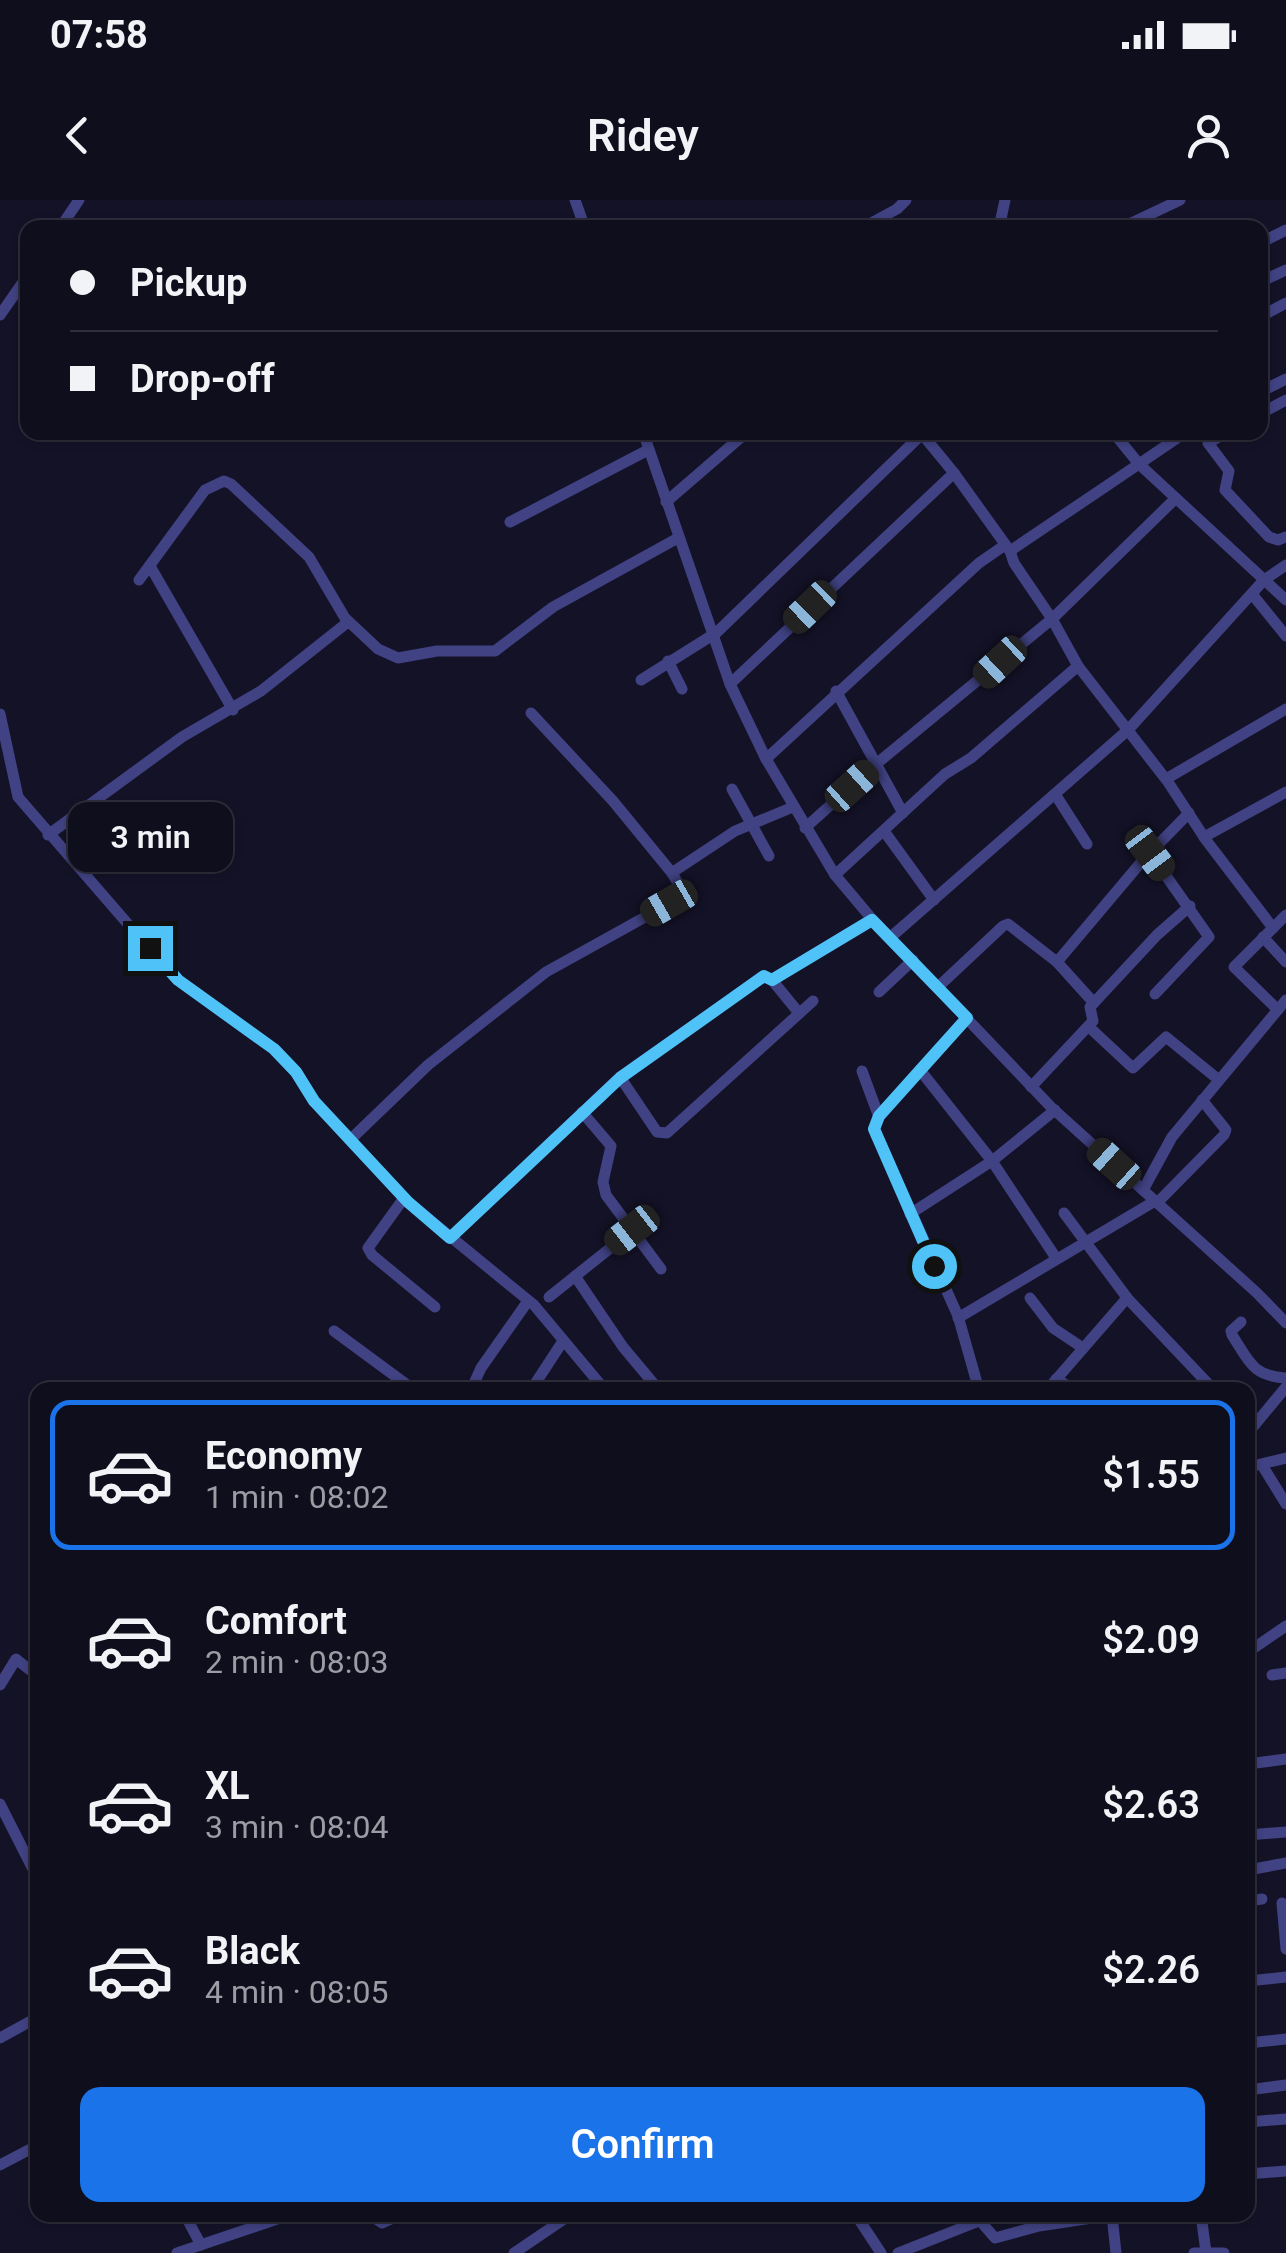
<!DOCTYPE html>
<html lang="en">
<head>
<meta charset="utf-8">
<style>
  :root { --surface:#0f0e1d; --page:#1d1c2a; --text:#f1f3f6; --muted:#9b9ca4; --line:#2f2e3b; --accent:#1a73e8 }
  body { margin:0; font-family:Roboto,sans-serif; background:var(--page); color:var(--text); height:100vh; display:flex; flex-direction:column; font-size:38px; white-space:nowrap }
  * { box-sizing:border-box; margin:0 }
  p { font-size:32px; color:var(--muted) }
  .icon { flex:none; width:55px; height:55px; fill:none; stroke:currentColor; stroke-width:2; stroke-linecap:round; stroke-linejoin:round }
  .map { position:relative; flex:1; overflow:hidden }
  .details { position:absolute; left:30px; top:1182px; width:1225px; height:840px; display:flex; flex-direction:column; background:var(--surface); border-radius:20px; box-shadow:0 2px 8px #0004,0 0 0 2px var(--line) }
  .details>* { flex:none }
  .banner { position:absolute; left:20px; top:20px; width:1248px; height:220px; border-radius:20px; box-shadow:0 2px 8px #0004,0 0 0 2px var(--line); display:grid; align-content:center; height:220px; padding:0 50px; background:var(--surface) }
  .end { position:absolute; width:45px; height:45px; margin:-22px; border:12px solid #4fc3f7; background:#111; box-shadow:0 0 0 5px #111 }
  .from { border-radius:50% }
  .bubble { position:absolute; height:70px; border-radius:20px; background:var(--surface); box-shadow:0 2px 8px #0004,0 0 0 2px var(--line); font-size:32px; font-weight:600; line-height:70px; text-align:center }
  .car { position:absolute; width:30px; height:60px; margin:-30px -15px; border-radius:12px; box-shadow:0 0 8px 2px #0007; background:linear-gradient(#222 24%,#8ab4d8 0 40%,#222 0 76%,#8ab4d8 0 86%,#222 0) }
  .banner b { display:flex; align-items:center; gap:35px; height:95px; font-size:38px }
  .banner b+b { border-top:2px solid var(--line) }
  .banner i { width:25px; height:25px; background:var(--text) }
  ul { padding:18px 0 0; list-style:none }
  li { display:flex; align-items:center; gap:30px; height:150px; margin:0 20px 15px; padding:0 30px; border:5px solid transparent; border-radius:20px }
  li div { flex:1 }
  li b { display:block; font-size:38px }
  li em { font-style:normal; font-weight:600 }
  li.current { border-color:var(--accent) }
  li>.icon { width:90px; height:90px; stroke-width:1.5 }
  .action { display:flex; gap:20px; margin-top:auto; padding:20px 50px }
  .action a { flex:1; height:115px; border-radius:20px; background:var(--accent); color:#fff; font-size:40px; font-weight:600; line-height:115px; text-align:center }
  .status { display:flex; justify-content:space-between; align-items:center; height:70px; padding:0 50px; background:var(--surface); direction:ltr }
  .status svg { height:28px; fill:currentColor }
  header { display:flex; justify-content:space-between; align-items:center; height:130px; padding:0 50px; background:var(--surface); font-size:45px; font-weight:600 }
  .map>svg:first-child { display:block }
</style>
</head>
<body>
<div class="status"><b>07:58</b><svg viewBox="0 0 49 12"><path d="M0 12V9h3v3zM5 12V6h3v6zM10 12V3h3v9zM15 12V0h3v12zM26 1h20v11H26zM47 4h2v5h-2z"/></svg></div>
<header><svg class="icon" aria-label="back" viewBox="0 0 24 24"><path d="M15 5l-7 7 7 7"/></svg>Ridey<svg class="icon" aria-label="person" viewBox="0 0 24 24"><circle cx="12" cy="8" r="4"/><path d="M4 21q1-7 8-7t8 7"/></svg></header>
<div class="map">
<svg width="1286" height="2053" viewBox="0 0 1286 2053">
  <rect width="100%" height="100%" fill="#141227"/>
  <g fill="none" stroke-linecap="round" stroke-linejoin="round">
    <g stroke="#404283" stroke-width="11">
      <polyline points="575,0 585,28"/>
      <polyline points="60,28 79,0"/>
      <polyline points="862,28 897,9 906,0"/>
      <polyline points="999,28 1005,0"/>
      <polyline points="1121,28 1180,0"/>
      <polyline points="1260,43 1286,30"/>
      <polyline points="1260,82 1286,70"/>
      <polyline points="0,115 28,75"/>
      <polyline points="1260,117 1286,103"/>
      <polyline points="1260,192 1286,179"/>
      <polyline points="1260,214 1286,200"/>
      <polyline points="643,232 730,484 766,559 835,675 872,719 1051,907 1257,1093 1286,1123"/>
      <polyline points="1113,232 1139,264 1186,232"/>
      <polyline points="1228,232 1208,243 1229,271 1225,290 1269,337 1278,340 1286,337"/>
      <polyline points="666,302 747,232"/>
      <polyline points="510,322 648,250"/>
      <polyline points="1010,351 1014,363 1052,419 1078,466 1168,582 1206,640 1273,728"/>
      <polyline points="150,366 233,510"/>
      <polyline points="139,380 205,290 224,281 231,284 309,357 345,418 378,449 398,458 437,451 495,451 553,407 678,338"/>
      <polyline points="1252,394 1286,436"/>
      <polyline points="712,437 922,234 954,273"/>
      <polyline points="668,461 682,489"/>
      <polyline points="641,480 711,436"/>
      <polyline points="730,484 954,273 1010,351 1139,264 1286,400"/>
      <polyline points="836,491 903,613"/>
      <polyline points="531,513 613,601 672,673"/>
      <polyline points="0,514 18,597 166,768 178,780 274,849 296,872 314,901 408,1002 534,1105 605,1190"/>
      <polyline points="766,559 979,363 1005,345"/>
      <polyline points="1166,579 1286,509"/>
      <polyline points="732,589 769,656"/>
      <polyline points="1055,594 1087,644"/>
      <polyline points="805,628 875,565 1052,419 1176,298"/>
      <polyline points="884,631 934,700"/>
      <polyline points="48,635 182,537 261,491 348,422"/>
      <polyline points="1204,637 1286,592"/>
      <polyline points="1150,653 1209,737 1155,794"/>
      <polyline points="835,675 945,574 971,558 1078,466"/>
      <polyline points="892,736 1128,530 1264,380 1286,365"/>
      <polyline points="1263,737 1286,762"/>
      <polyline points="1057,762 1143,660 1189,613"/>
      <polyline points="772,780 799,813"/>
      <polyline points="938,787 1003,726 1008,724 1057,762 1094,803"/>
      <polyline points="879,792 913,760"/>
      <polyline points="1278,810 1234,767 1286,715"/>
      <polyline points="967,818 879,917 874,929 958,1116 979,1190"/>
      <polyline points="1089,827 1133,868 1166,837 1219,880"/>
      <polyline points="920,870 992,961 1056,1058"/>
      <polyline points="862,871 879,917"/>
      <polyline points="620,877 657,932 667,933 813,801"/>
      <polyline points="1031,887 1093,821 1090,807 1157,735 1190,706"/>
      <polyline points="582,912 611,946 603,982 606,995 661,1069"/>
      <polyline points="352,938 428,865 546,772 674,701 682,690 672,673 676,670 735,631 793,607"/>
      <polyline points="1143,990 1172,937 1286,800"/>
      <polyline points="404,998 368,1048 372,1055 435,1107"/>
      <polyline points="1157,1003 1224,935 1226,930 1202,900"/>
      <polyline points="1064,1013 1128,1099 1214,1190"/>
      <polyline points="910,1014 992,961 1055,910"/>
      <polyline points="450,1038 620,877 764,776 772,780 872,719"/>
      <polyline points="575,1076 623,1147 659,1190"/>
      <polyline points="549,1097 633,1030"/>
      <polyline points="1030,1098 1053,1128 1083,1148"/>
      <polyline points="958,1118 1155,1001"/>
      <path d="M1241,1122l-10,9 1,4c17,26 20,41 54,43"/>
      <polyline points="334,1131 414,1190"/>
      <polyline points="1056,1179 1075,1190"/>
      <polyline points="1177,1188 1179,1190"/>
      <polyline points="471,1190 481,1168 528,1101"/>
      <polyline points="531,1190 563,1141"/>
      <polyline points="1047,1190 1127,1098"/>
      <polyline points="1248,1233 1286,1187"/>
      <polyline points="1262,1265 1286,1304"/>
      <polyline points="1248,1267 1286,1258"/>
      <polyline points="1248,1452 1286,1426"/>
      <polyline points="1272,1475 1286,1473"/>
      <polyline points="0,1485 16,1459 30,1470 38,1465"/>
      <polyline points="1248,1564 1286,1559"/>
      <polyline points="0,1604 38,1679"/>
      <polyline points="1248,1635 1286,1632"/>
      <polyline points="1248,1670 1286,1663"/>
      <polyline points="1248,1701 1262,1699"/>
      <polyline points="1282,1703 1286,1749"/>
      <polyline points="1248,1781 1286,1777"/>
      <polyline points="0,1838 38,1817"/>
      <polyline points="1248,1843 1286,1839"/>
      <polyline points="1248,1890 1286,1885"/>
      <polyline points="1248,1922 1286,1919"/>
      <polyline points="0,1965 38,1945"/>
      <polyline points="1248,1974 1286,1971"/>
      <polyline points="185,2015 201,2045"/>
      <polyline points="370,2015 382,2023 400,2015"/>
      <polyline points="856,2015 881,2053"/>
      <polyline points="975,2015 995,2038 1039,2026 1112,2015"/>
      <polyline points="1112,2015 1116,2053"/>
      <polyline points="1201,2015 1206,2052"/>
      <polyline points="177,2053 289,2015"/>
      <polyline points="514,2053 570,2015"/>
      <polyline points="898,2053 979,2021"/>
      <polyline points="1194,2053 1224,2053"/>
    </g>
  </g>
  <g fill="none" stroke-linecap="round" stroke-linejoin="round">
    <polyline stroke="#4fc3f7" stroke-width="12" points="150,748 178,780 274,849 296,872 314,901 408,1002 450,1038 620,878 764,776 772,780 872,720 967,818 879,916 874,929 934,1066"/>
  </g>
</svg>
<i class="end from" style="left:934px;top:1066px"></i>
<i class="end" style="left:150px;top:748px"></i>
<div class="bubble" style="left:68px;top:602px;width:165px">3 min</div>
<i class="car" style="left:810px;top:407px;rotate:226deg"></i>
<i class="car" style="left:1000px;top:462px;rotate:227deg"></i>
<i class="car" style="left:852px;top:586px;rotate:48deg"></i>
<i class="car" style="left:1150px;top:653px;rotate:143deg"></i>
<i class="car" style="left:669px;top:703px;rotate:240deg"></i>
<i class="car" style="left:1114px;top:964px;rotate:312deg"></i>
<i class="car" style="left:632px;top:1030px;rotate:232deg"></i>
<div class="banner">
<b><i class="from"></i>Pickup</b>
<b><i></i>Drop-off</b>
</div>
<section class="details">
<ul>
<li class="current"><svg class="icon" aria-label="car" viewBox="0 0 24 24"><path d="M5 17H2v-5l4-1 3-4h7l3 4 3 1v5h-3M9 17h6M6 11h13"/><circle cx="7" cy="17" r="2"/><circle cx="17" cy="17" r="2"/></svg><div><b>Economy</b><p>1 min · 08:02</p></div><em>$1.55</em></li>
<li><svg class="icon" aria-label="car" viewBox="0 0 24 24"><path d="M5 17H2v-5l4-1 3-4h7l3 4 3 1v5h-3M9 17h6M6 11h13"/><circle cx="7" cy="17" r="2"/><circle cx="17" cy="17" r="2"/></svg><div><b>Comfort</b><p>2 min · 08:03</p></div><em>$2.09</em></li>
<li><svg class="icon" aria-label="car" viewBox="0 0 24 24"><path d="M5 17H2v-5l4-1 3-4h7l3 4 3 1v5h-3M9 17h6M6 11h13"/><circle cx="7" cy="17" r="2"/><circle cx="17" cy="17" r="2"/></svg><div><b>XL</b><p>3 min · 08:04</p></div><em>$2.63</em></li>
<li><svg class="icon" aria-label="car" viewBox="0 0 24 24"><path d="M5 17H2v-5l4-1 3-4h7l3 4 3 1v5h-3M9 17h6M6 11h13"/><circle cx="7" cy="17" r="2"/><circle cx="17" cy="17" r="2"/></svg><div><b>Black</b><p>4 min · 08:05</p></div><em>$2.26</em></li>
</ul>
<div class="action"><a>Confirm</a></div>
</section>
</div>
</body>
</html>
